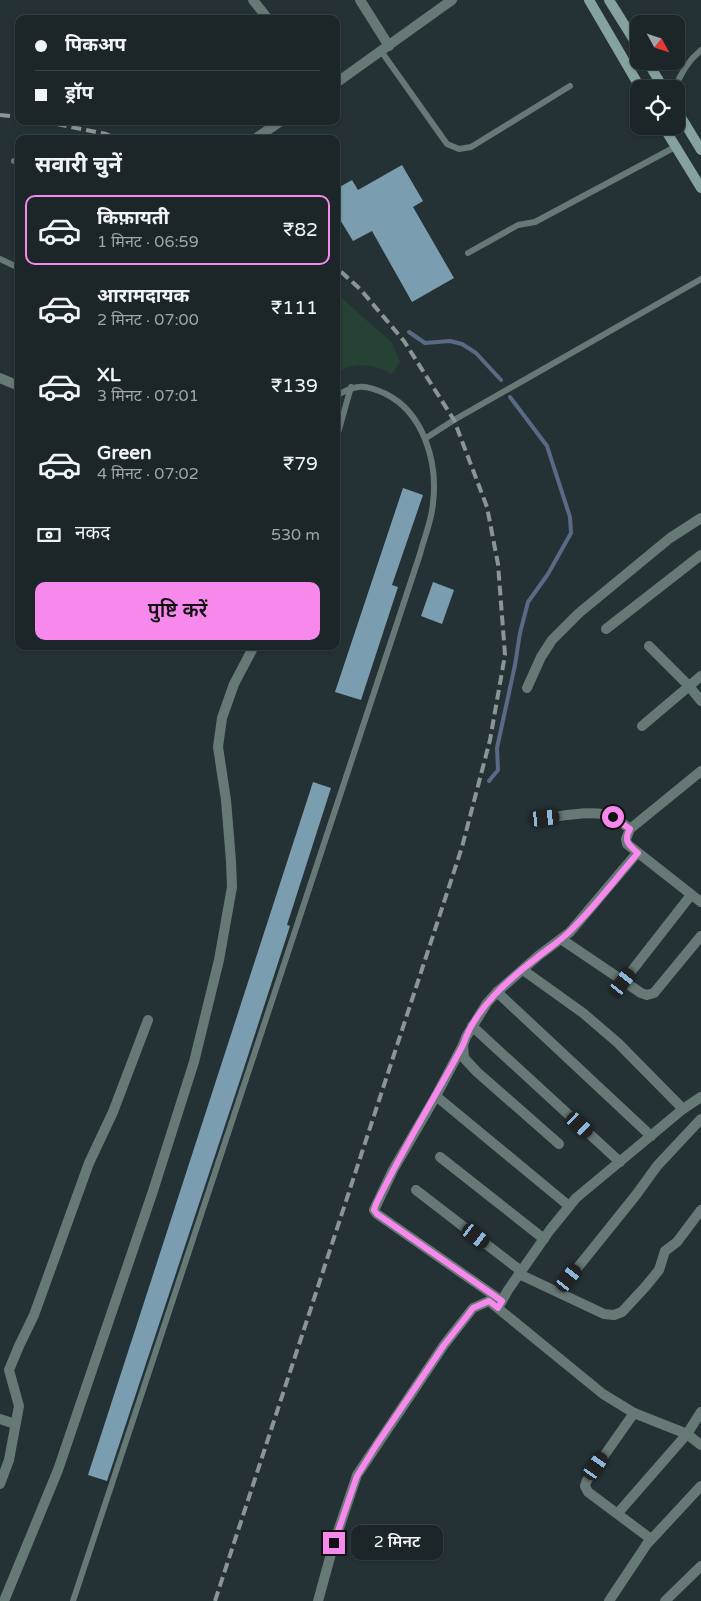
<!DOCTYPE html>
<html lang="hi">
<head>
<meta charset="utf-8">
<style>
  :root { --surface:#1c2628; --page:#293234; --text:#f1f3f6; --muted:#a0a5a8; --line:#3a4345; --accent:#f788ec }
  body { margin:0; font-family:"Varela Round","Noto Sans Devanagari",sans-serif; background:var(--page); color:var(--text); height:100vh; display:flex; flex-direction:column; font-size:19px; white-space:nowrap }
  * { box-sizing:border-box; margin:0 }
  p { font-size:16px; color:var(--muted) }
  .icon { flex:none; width:28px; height:28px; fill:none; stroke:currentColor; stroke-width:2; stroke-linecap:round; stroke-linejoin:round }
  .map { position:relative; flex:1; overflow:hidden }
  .details { position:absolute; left:15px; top:135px; width:325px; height:515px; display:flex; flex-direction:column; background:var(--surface); border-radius:10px; box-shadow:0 1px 4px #0004,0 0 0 1px var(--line) }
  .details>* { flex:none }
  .banner { position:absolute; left:15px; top:15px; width:325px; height:110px; border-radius:10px; box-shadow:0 1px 4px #0004,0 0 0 1px var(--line); display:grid; align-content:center; height:110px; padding:0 20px; background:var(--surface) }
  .needle { width:32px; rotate:130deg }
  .fabs { position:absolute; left:630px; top:15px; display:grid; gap:10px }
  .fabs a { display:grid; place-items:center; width:55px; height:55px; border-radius:10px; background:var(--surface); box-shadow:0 1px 4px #0004,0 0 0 1px var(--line); font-size:25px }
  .end { position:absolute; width:22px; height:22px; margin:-11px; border:6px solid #f788ec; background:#111; box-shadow:0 0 0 2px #111 }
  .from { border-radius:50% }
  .bubble { position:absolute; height:35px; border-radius:10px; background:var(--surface); box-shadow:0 1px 4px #0004,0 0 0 1px var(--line); font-size:16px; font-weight:600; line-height:35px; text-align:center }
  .car { position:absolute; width:15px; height:30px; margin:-15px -8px; border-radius:6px; box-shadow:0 0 4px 1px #0007; background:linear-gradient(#222 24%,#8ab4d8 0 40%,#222 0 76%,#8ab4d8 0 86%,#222 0) }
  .banner b { display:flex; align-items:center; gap:18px; height:48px; font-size:19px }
  .banner b+b { border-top:1px solid var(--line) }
  .banner i { width:12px; height:12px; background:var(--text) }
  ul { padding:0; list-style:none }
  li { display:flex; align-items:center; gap:15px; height:70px; margin:0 10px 8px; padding:0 10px; border:2px solid transparent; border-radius:10px }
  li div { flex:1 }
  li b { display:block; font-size:19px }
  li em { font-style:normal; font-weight:600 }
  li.active { border-color:var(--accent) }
  li>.icon { width:45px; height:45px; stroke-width:1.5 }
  h2 { padding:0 20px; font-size:22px; line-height:60px }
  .pay { display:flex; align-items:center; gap:12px; height:55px; padding:0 20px; font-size:19px }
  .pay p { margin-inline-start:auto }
  .cta { display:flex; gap:10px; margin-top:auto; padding:10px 20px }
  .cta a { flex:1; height:58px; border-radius:10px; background:var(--accent); color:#111; font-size:20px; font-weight:600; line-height:58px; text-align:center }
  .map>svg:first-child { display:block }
</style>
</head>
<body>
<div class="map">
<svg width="701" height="1601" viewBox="0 0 701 1601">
  <rect width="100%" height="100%" fill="#253235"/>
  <path fill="#254234" d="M336,293l56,50 8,19 -8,12c-17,-10 -39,-13 -56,-1z"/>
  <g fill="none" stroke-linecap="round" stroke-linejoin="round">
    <g stroke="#596a85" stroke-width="4">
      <polyline points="409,332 425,343 450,341 462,344 476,353 501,380"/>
      <polyline points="489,781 498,770 497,748 515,665 520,633 528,602 548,574 571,533 570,517 547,446 510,397"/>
    </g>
  </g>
  <g fill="#7b9db0">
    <polygon points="402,165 423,201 413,207 454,278 412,302 372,231 353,241 336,213 336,189 352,180 358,190"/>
    <polygon points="403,488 423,495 392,585 398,587 361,700 335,692"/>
    <polygon points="433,582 454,590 442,624 421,616"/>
    <polygon points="313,782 331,788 287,925 290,926 242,1074 107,1481 88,1475"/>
  </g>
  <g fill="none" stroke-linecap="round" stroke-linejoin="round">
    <g stroke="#677976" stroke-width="6">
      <polyline points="381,51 447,144 459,149 471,147 570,86"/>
      <path d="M675,89c5,-15 14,-29 26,-39"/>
      <polyline points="14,161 19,161"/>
      <polyline points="468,253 518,225 535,222 675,147"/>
      <polyline points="0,259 19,268"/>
      <polyline points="426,438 454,420 701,279"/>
      <polyline points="336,440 351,387"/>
      <path d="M73,1601l347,-1047c4,-16 12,-34 13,-51 5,-40 -9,-90 -47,-109 -21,-10 -30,-10 -50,2"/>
    </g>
    <g stroke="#677976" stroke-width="10">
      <polyline points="253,0 268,19"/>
      <polyline points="360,0 389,46"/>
      <polyline points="336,83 452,0"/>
      <polyline points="255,139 281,121"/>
      <polyline points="0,378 19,386"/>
      <polyline points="606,629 701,555"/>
      <polyline points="649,646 689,686 701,701"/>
      <polyline points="527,688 541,657 552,640 579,613 670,538 701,518"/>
      <polyline points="642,726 701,676"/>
      <polyline points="701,771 630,829 626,839 627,844 701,902"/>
      <path d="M545,818c19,-2 51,-9 68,-1 6,3 12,8 17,12"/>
      <polyline points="561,939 641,993 647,995 654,993 701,936"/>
      <polyline points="523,970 583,1013 618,1043 683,1109"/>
      <polyline points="623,982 691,895"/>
      <polyline points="497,992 651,1136"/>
      <polyline points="472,1026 620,1162"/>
      <polyline points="463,1045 436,1096 393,1170 374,1210 377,1214 502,1301"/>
      <polyline points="436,1096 569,1206"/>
      <polyline points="559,1144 477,1072 464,1058 463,1045 466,1037 487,1003 497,992 538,956 570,932 637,853"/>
      <polyline points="440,1157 544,1239"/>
      <polyline points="416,1190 521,1271"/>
      <polyline points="519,1274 604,1314 614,1315 622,1312 646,1286 659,1270 665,1251 677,1242 701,1210"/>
      <polyline points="558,1292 636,1195 657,1166 701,1119"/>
      <polyline points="499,1306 508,1290 550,1230 576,1198 683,1109 701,1097"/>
      <polyline points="634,1413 587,1480 585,1486 588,1492 651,1539"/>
      <polyline points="0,1419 15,1424"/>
      <polyline points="0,1484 9,1460 19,1406 9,1370 19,1346 34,1315 89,1163 113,1112 148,1020"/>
      <polyline points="618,1513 687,1434 701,1412"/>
      <polyline points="4,1601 58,1470 153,1191 194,1062 219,960 232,887 231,861 226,800 218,747 222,718 234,684 254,646"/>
      <polyline points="318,1601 334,1543 357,1475 444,1345 473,1308 489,1301 603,1394 634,1413 687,1434 701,1445"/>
      <polyline points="609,1601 647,1544 701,1486"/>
      <polyline points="665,1601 701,1566"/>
    </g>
    <g stroke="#86a29e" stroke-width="10">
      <polyline points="589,0 641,89"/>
      <polyline points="609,0 639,48"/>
      <polyline points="647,61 664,89"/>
      <polyline points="676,109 701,150"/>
      <polyline points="663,126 701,188"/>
    </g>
    <g stroke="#8a9597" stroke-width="4" stroke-dasharray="10 5" stroke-linecap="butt">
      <polyline points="0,115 19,117"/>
      <polyline points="42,121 106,134 118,139"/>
      <polyline points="215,1601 462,847 490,740 505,655 498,564 487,507 454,420 404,341 361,290 336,267"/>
    </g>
  </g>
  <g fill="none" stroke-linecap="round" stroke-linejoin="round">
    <path stroke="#f788ec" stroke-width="6" d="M334,1543l23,-67 20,-32 67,-99 19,-24 10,-13 16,-7 9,7 4,-7 -125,-87 -3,-4 2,-6c26,-54 58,-105 87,-159 12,-37 46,-66 76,-89 10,-8 21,-15 30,-24 25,-24 46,-53 69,-79 -9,-8 -15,-12 -8,-24l-17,-12"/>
  </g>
</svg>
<div class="fabs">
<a><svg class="needle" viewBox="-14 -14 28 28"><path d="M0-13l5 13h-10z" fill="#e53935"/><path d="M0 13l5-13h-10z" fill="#a0a5a8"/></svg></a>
<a><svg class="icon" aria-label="locate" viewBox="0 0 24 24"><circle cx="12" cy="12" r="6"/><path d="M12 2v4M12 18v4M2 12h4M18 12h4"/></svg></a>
</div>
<i class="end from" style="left:613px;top:817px"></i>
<i class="end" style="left:334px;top:1543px"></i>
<div class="bubble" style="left:351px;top:1525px;width:92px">2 मिनट</div>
<i class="car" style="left:545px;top:818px;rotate:84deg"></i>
<i class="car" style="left:623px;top:982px;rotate:38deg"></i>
<i class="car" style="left:580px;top:1125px;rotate:133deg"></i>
<i class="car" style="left:476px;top:1236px;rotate:128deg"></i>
<i class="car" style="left:569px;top:1278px;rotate:38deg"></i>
<i class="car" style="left:596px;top:1466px;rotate:35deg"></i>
<div class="banner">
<b><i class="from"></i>पिकअप</b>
<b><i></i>ड्रॉप</b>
</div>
<section class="details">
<h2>सवारी चुनें</h2>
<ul>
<li class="active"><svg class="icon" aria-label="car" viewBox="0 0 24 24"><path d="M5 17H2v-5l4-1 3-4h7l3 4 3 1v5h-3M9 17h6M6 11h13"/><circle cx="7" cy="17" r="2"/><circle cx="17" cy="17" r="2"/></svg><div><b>किफ़ायती</b><p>1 मिनट · 06:59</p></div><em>₹82</em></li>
<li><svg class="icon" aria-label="car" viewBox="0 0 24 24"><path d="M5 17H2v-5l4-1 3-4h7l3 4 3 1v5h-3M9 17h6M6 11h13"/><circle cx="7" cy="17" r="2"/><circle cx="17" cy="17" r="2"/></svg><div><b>आरामदायक</b><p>2 मिनट · 07:00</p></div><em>₹111</em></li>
<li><svg class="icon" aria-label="car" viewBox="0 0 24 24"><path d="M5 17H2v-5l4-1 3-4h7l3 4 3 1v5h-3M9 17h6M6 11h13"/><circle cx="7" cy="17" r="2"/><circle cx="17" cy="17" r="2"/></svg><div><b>XL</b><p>3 मिनट · 07:01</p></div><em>₹139</em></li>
<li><svg class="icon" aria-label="car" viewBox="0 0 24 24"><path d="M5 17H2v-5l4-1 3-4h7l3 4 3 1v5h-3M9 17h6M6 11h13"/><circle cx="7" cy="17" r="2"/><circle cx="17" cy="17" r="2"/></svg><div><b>Green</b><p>4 मिनट · 07:02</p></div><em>₹79</em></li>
</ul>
<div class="pay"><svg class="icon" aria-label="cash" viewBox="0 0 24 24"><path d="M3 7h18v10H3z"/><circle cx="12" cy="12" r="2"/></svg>नकद<p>530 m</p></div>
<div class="cta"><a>पुष्टि करें</a></div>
</section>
</div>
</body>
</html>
